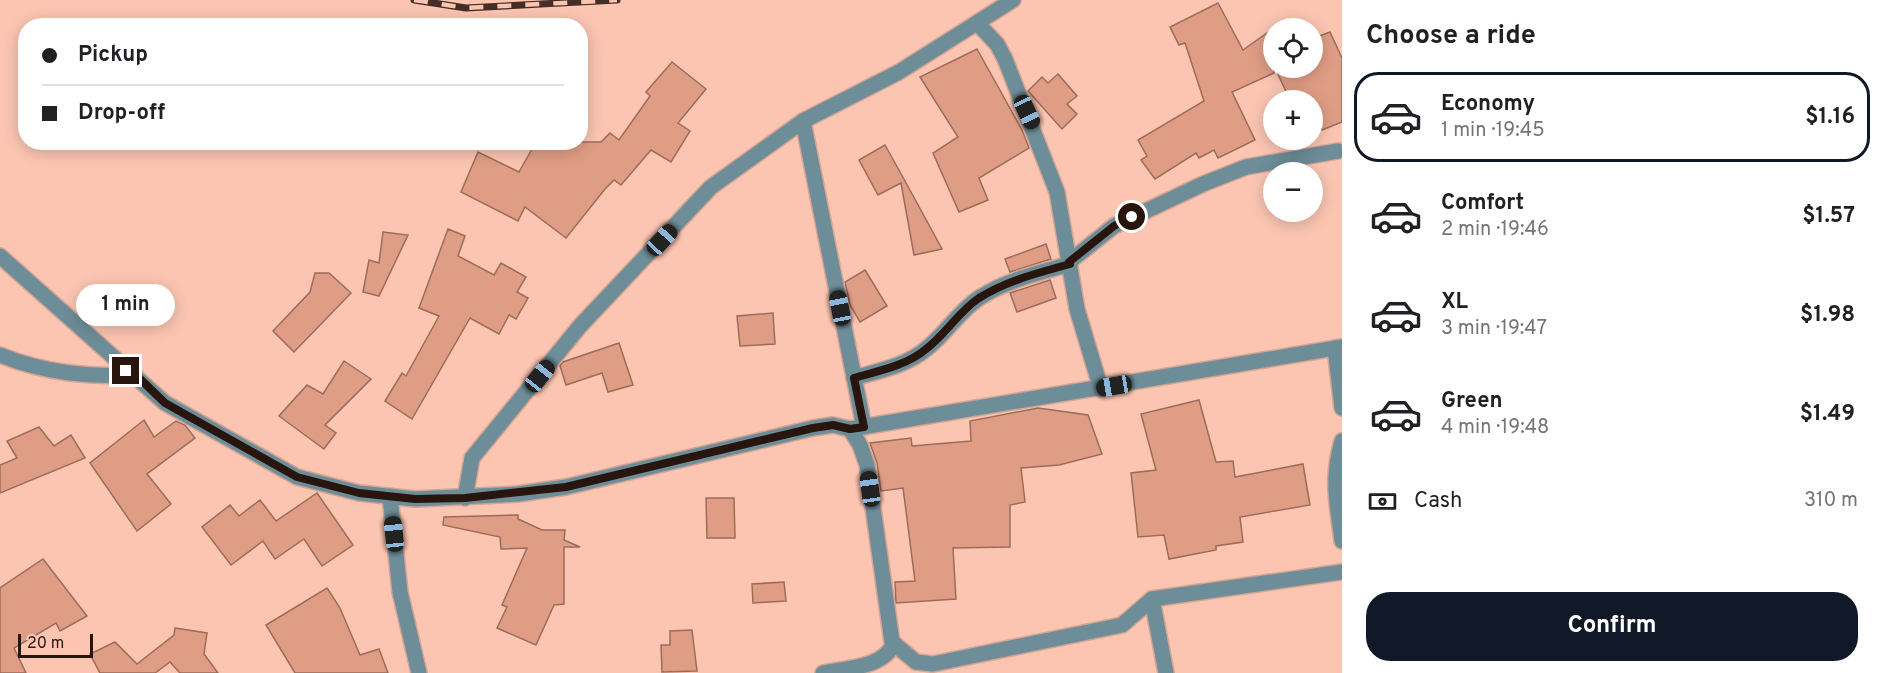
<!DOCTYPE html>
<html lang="en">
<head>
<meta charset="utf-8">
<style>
  :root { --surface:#fff; --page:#f6f6f6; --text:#202124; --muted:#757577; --line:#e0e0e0; --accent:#111827 }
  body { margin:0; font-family:Overpass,sans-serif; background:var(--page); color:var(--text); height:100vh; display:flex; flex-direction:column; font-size:22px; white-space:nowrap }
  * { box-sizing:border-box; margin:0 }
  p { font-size:20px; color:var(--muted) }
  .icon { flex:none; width:33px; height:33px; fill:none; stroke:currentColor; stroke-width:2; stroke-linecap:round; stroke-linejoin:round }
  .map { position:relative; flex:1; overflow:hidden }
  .drawer { display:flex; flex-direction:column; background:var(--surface); width:540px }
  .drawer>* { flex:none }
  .guide { position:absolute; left:18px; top:18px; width:570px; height:132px; border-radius:24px; box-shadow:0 3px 15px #0003; display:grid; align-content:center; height:132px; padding:0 24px; background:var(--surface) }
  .buttons { position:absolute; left:1263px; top:18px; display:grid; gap:12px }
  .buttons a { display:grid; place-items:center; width:60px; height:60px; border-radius:50%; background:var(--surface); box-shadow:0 3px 15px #0003; font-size:30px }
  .scale { position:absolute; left:18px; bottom:15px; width:75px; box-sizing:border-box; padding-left:6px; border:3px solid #27150e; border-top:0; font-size:16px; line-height:21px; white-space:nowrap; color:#27150e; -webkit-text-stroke:4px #fbc5b2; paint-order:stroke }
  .end { position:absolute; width:27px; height:27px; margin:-14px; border:8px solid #27150e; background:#fff; box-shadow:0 0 0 3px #fff }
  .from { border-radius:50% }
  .bubble { position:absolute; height:42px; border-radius:21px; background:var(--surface); box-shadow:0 3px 15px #0003; font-size:20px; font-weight:700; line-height:42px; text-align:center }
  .car { position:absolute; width:18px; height:36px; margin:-18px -9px; border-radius:8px; box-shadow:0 0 4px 2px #0007; background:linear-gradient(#222 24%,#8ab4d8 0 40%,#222 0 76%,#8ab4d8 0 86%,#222 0) }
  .guide b { display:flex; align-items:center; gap:21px; height:57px; font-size:22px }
  .guide b+b { border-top:2px solid var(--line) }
  .guide i { width:15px; height:15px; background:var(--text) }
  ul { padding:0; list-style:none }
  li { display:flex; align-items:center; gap:18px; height:90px; margin:0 12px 9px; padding:0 12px; border:3px solid transparent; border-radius:24px }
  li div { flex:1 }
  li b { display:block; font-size:22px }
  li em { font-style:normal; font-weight:700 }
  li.selected { border-color:var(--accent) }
  li>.icon { width:54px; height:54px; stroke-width:1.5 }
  h2 { padding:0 24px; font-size:27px; line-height:72px }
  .pay { display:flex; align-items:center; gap:15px; height:66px; padding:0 24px; font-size:22px }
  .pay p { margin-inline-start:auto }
  .primary-button { display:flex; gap:12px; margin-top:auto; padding:12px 24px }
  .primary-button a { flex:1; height:69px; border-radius:24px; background:var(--accent); color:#fff; font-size:24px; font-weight:700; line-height:69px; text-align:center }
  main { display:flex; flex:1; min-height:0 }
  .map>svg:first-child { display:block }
</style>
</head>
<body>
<main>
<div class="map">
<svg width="1342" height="673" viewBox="0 0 1342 673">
  <rect width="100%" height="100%" fill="#fbc5b2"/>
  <g fill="#e09d85" stroke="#9c6c5a" stroke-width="1.5">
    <polygon points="1218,3 1243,50 1274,28 1274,73 1232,92 1255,140 1218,158 1214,150 1199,158 1196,153 1155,179 1141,160 1147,156 1138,140 1204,101 1185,43 1179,45 1170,27"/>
    <polygon points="1330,32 1342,58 1342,122 1322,130 1320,125 1312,128 1312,100 1290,100 1275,68 1312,68 1312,39"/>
    <polygon points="977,49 1022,130 1029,148 979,178 988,200 959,212 933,153 958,137 920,77"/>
    <polygon points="672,62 706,89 678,123 690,131 671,162 651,150 621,185 614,180 605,189 566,238 525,207 518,221 461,192 478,152 519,172 536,142 601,142 610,133 619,140 650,96 646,92"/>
    <polygon points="1058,74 1077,96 1067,104 1077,114 1062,129 1028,91 1042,77 1048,83"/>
    <polygon points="885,145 905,181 942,249 914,255 901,183 878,195 859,160"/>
    <polygon points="448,229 465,236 458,256 494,275 501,263 526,277 517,292 528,298 516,319 509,315 499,334 470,318 412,419 385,401 402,373 406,376 439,316 419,308"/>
    <polygon points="383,232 408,235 379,296 363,292 369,260 379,263"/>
    <polygon points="1046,244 1051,259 1010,272 1005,259"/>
    <polygon points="865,270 887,306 860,322 850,305 845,282"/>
    <polygon points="315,273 329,273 351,293 294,352 273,331 310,292"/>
    <polygon points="1050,280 1056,298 1017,312 1010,293"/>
    <polygon points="773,313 775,344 740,346 737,316"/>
    <polygon points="619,343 633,385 608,392 602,373 566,385 560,366 563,362"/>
    <polygon points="344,361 371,379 325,425 336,433 324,449 279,416 307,385 323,394"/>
    <polygon points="1199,400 1216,462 1233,461 1235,477 1303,464 1310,505 1240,517 1243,542 1216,546 1216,550 1169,559 1164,535 1138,537 1131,473 1156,470 1141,414"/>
    <polygon points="1038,408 1088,415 1102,454 1059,465 1021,468 1025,502 1010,505 1010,547 953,548 956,599 896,603 895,582 915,581 903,488 881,491 877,463 870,443 911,438 912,446 971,441 970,421"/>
    <polygon points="144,420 154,437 176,421 185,425 195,438 147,474 171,504 137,531 90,463"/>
    <polygon points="39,427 54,446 71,435 85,458 0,493 0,465 17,458 7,441"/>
    <polygon points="317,493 353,545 322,566 304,539 275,559 263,541 231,565 202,527 230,505 239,516 260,500 276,521"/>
    <polygon points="706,498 734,498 735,538 707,538"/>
    <polygon points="518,515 518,519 542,530 565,530 564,540 580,547 564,547 564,604 554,605 536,645 497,628 507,607 502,605 527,548 501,549 500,537 443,525 444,517"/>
    <polygon points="43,559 87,616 60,631 56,623 14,648 26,673 0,673 0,588"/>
    <polygon points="784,582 786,601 753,603 752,584"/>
    <polygon points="327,588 340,608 360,655 379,649 388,673 295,673 266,625"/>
    <polygon points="175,628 207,633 204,654 218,673 180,673 170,662 155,673 100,673 90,654 115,642 137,664 174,635"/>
    <polygon points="692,630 697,671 662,672 661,645 670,645 670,631"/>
  </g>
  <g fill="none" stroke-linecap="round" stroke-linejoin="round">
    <defs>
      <g id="minor">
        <polyline points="977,23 997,44 1005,59 1057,192 1077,309 1101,389"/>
        <polyline points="803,121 864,427"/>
        <polyline points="0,256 165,403 297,477 359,493 415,499 518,494 566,487 813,428 833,425 850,429 860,445 867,465 892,642 916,662 933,664 1122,625 1152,599 1342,572"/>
        <polyline points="1069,262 1114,226 1203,184 1246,167 1338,151"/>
        <polyline points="1335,348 1342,408"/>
        <path d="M0,355c44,18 88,22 135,20"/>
        <path d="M854,378c24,-7 52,-12 72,-29 20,-15 32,-37 53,-51 28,-18 59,-25 91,-34"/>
        <polyline points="850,429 1342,347"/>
        <path d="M1342,441c-11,38 -5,62 0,100"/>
        <polyline points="390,496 400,592 419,673"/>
        <polyline points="465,498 472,458 580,326 711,187 803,121 899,72 1013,0"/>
        <polyline points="1152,599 1166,673"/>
        <path d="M823,673c23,-5 61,-5 71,-30"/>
      </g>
    </defs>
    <use href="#minor" stroke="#d5a594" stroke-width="18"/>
    <use href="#minor" stroke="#6d8d98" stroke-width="15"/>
    <defs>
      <polyline id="rail" points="414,0 466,8 617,0"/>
    </defs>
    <use href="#rail" stroke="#452e25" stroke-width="7"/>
    <use href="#rail" stroke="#fbc5b2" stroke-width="4.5" stroke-dasharray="14" stroke-linecap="butt"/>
  </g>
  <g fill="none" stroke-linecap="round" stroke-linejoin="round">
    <path stroke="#27150e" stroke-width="8" d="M126,371l10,4 29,28 132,74 62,16 56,6 50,-1 101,-11 247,-59 20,-3 17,4 14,-2 -10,-49c24,-7 52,-12 72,-29 20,-15 32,-37 53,-51 29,-18 59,-25 91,-34l-1,-2 45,-36 18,-9"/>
  </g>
</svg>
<div class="buttons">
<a><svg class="icon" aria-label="locate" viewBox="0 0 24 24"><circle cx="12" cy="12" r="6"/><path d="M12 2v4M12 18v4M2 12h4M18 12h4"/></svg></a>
<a>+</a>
<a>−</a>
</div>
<div class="scale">20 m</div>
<i class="end from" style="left:1132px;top:217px"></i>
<i class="end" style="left:126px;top:371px"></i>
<div class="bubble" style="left:76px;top:284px;width:99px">1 min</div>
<i class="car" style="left:1027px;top:112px;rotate:155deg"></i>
<i class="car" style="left:662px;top:240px;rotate:43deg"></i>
<i class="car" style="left:840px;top:308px;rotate:349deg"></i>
<i class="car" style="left:540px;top:376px;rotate:39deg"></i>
<i class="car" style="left:1114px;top:386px;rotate:260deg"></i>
<i class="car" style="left:870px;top:489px;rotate:352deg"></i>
<i class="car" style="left:394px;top:534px;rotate:354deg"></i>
<div class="guide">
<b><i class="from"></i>Pickup</b>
<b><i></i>Drop-off</b>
</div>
</div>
<section class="drawer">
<h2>Choose a ride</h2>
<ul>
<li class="selected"><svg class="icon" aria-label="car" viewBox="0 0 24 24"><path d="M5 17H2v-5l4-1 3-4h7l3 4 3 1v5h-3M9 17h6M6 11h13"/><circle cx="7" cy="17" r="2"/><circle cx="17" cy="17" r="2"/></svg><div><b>Economy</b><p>1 min · 19:45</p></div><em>$1.16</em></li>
<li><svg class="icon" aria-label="car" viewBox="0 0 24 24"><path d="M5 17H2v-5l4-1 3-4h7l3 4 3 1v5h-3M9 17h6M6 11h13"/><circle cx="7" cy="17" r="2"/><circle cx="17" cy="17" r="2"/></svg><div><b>Comfort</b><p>2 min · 19:46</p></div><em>$1.57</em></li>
<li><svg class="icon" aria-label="car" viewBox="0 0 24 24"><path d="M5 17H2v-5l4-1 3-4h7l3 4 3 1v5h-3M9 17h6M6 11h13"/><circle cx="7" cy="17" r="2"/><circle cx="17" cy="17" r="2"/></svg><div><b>XL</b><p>3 min · 19:47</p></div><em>$1.98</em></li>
<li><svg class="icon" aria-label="car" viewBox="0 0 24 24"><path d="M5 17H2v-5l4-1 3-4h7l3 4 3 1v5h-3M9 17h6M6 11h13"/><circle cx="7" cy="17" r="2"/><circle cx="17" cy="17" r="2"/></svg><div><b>Green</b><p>4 min · 19:48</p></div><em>$1.49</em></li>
</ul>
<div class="pay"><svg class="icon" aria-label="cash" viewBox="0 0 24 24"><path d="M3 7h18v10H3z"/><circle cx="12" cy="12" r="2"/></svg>Cash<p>310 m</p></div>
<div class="primary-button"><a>Confirm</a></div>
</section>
</main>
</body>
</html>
